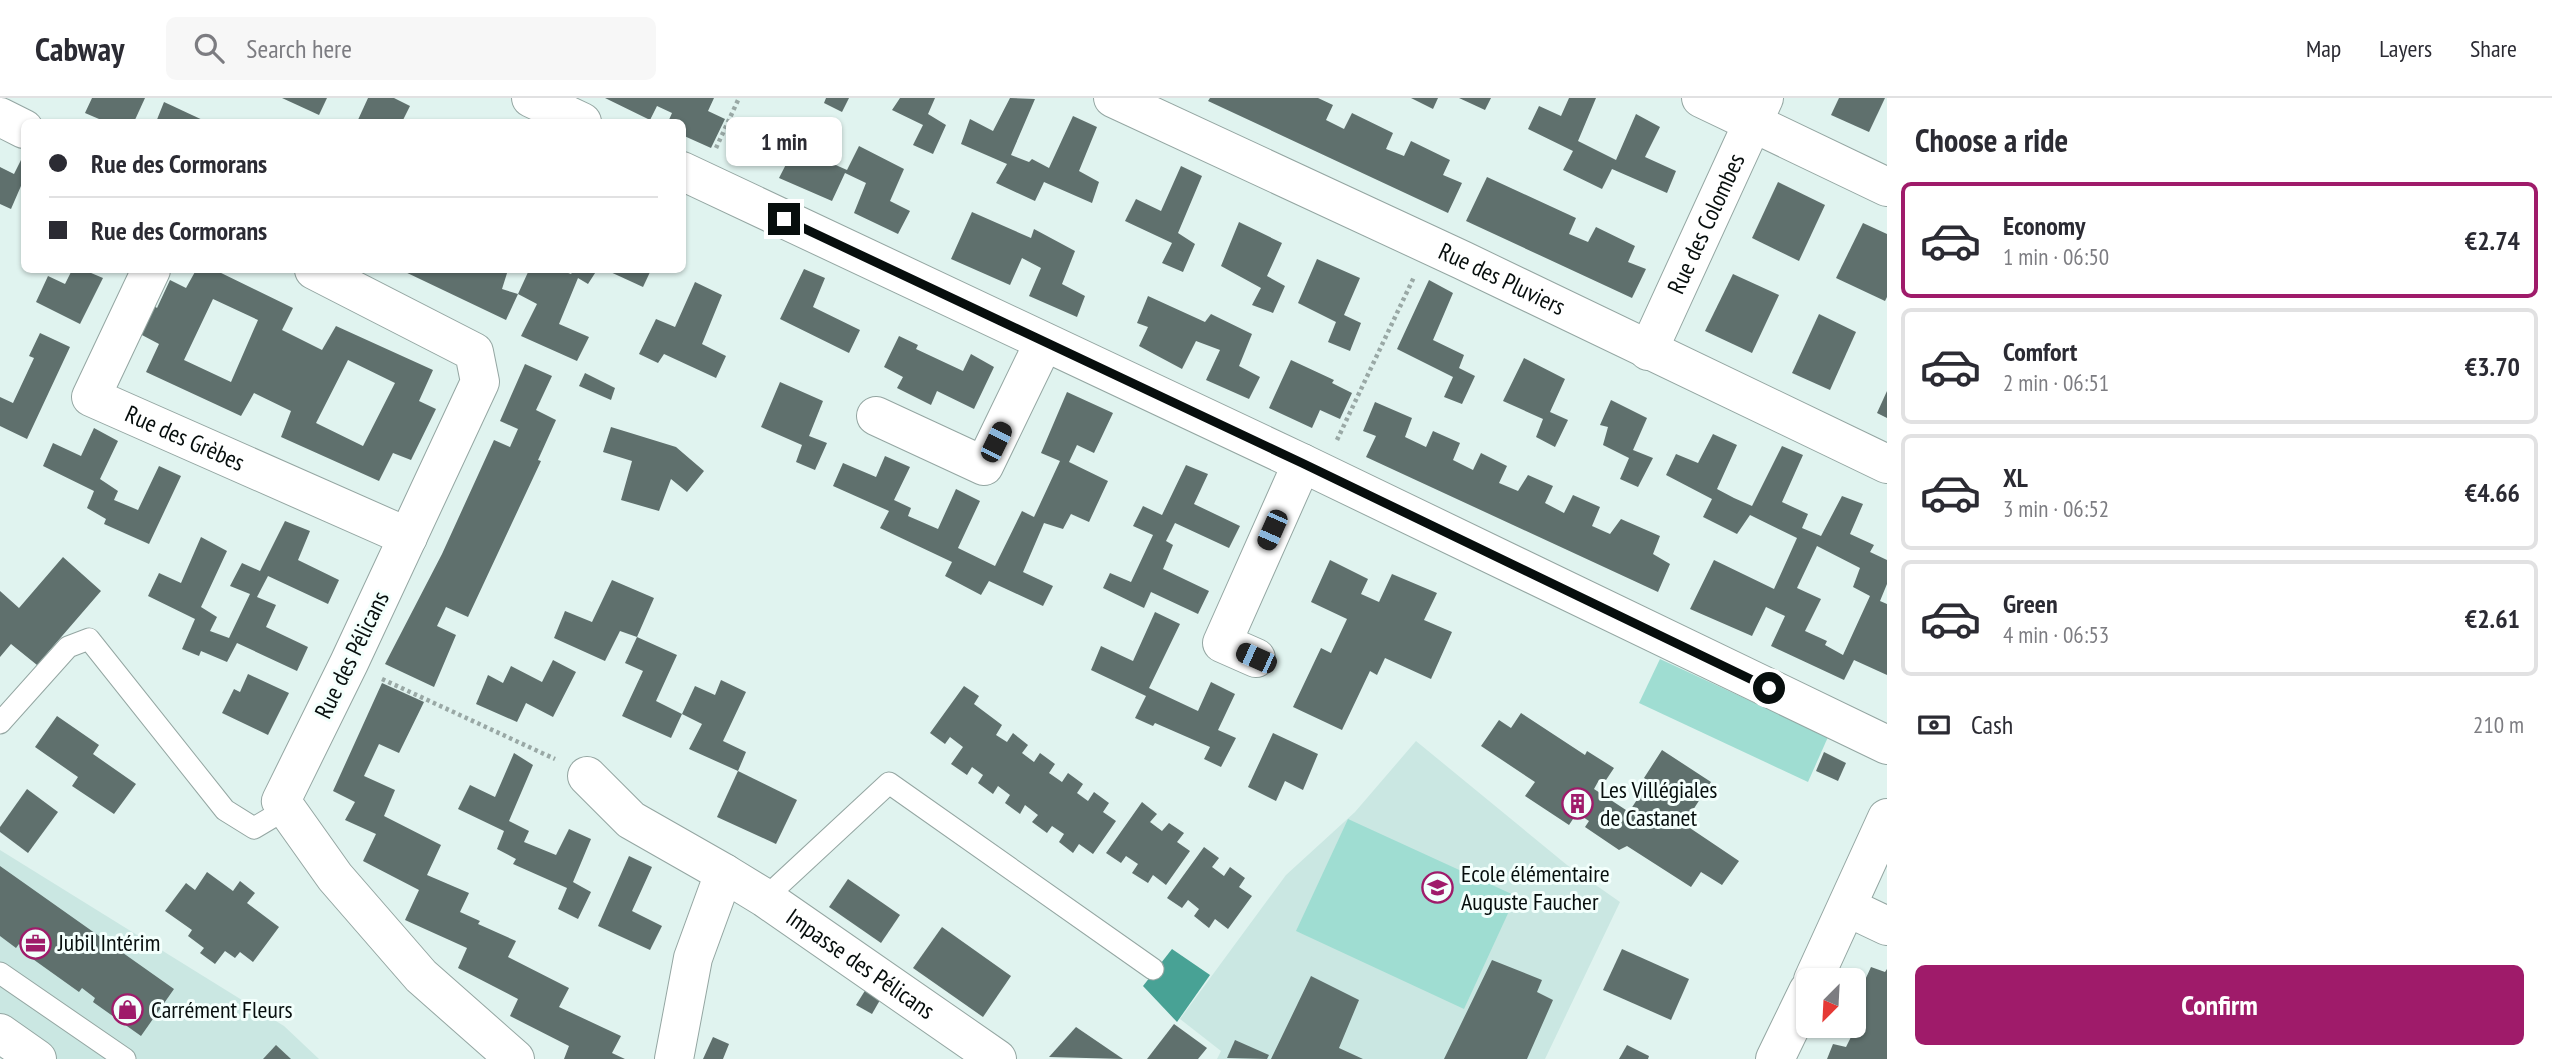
<!DOCTYPE html>
<html lang="en">
<head>
<meta charset="utf-8">
<style>
  :root { --surface:#fff; --page:#f7f7f7; --text:#2b2b33; --muted:#7c7c81; --line:#e1e1e2; --accent:#9f1b6a }
  body { margin:0; font-family:"PT Sans Narrow",sans-serif; background:var(--page); color:var(--text); height:100vh; display:flex; flex-direction:column; font-size:26px; white-space:nowrap }
  * { box-sizing:border-box; margin:0 }
  p { font-size:23px; color:var(--muted) }
  .icon { flex:none; width:38px; height:38px; fill:none; stroke:currentColor; stroke-width:2; stroke-linecap:round; stroke-linejoin:round }
  .map { position:relative; flex:1; overflow:hidden }
  .panel { display:flex; flex-direction:column; background:var(--surface); width:665px }
  .panel>* { flex:none }
  .hud { position:absolute; left:21px; top:21px; width:665px; height:154px; border-radius:10px; box-shadow:0 2px 5px #0004; display:grid; align-content:center; height:154px; padding:0 28px; background:var(--surface) }
  .needle { width:46px; rotate:204deg }
  .controls { position:absolute; left:1796px; top:870px; display:grid; gap:14px }
  .controls a { display:grid; place-items:center; width:70px; height:70px; border-radius:10px; background:var(--surface); box-shadow:0 2px 5px #0004; font-size:35px }
  .end { position:absolute; width:32px; height:32px; margin:-16px; border:9px solid #070e0d; background:#fff; box-shadow:0 0 0 4px #fff }
  .from { border-radius:50% }
  .bubble { position:absolute; height:49px; border-radius:10px; background:var(--surface); box-shadow:0 2px 5px #0004; font-size:23px; font-weight:800; line-height:49px; text-align:center }
  .car { position:absolute; width:21px; height:42px; margin:-21px -10px; border-radius:9px; box-shadow:0 0 5px 2px #0007; background:linear-gradient(#222 24%,#8ab4d8 0 40%,#222 0 76%,#8ab4d8 0 86%,#222 0) }
  .hud b { display:flex; align-items:center; gap:24px; height:66px; font-size:26px }
  .hud b+b { border-top:2px solid var(--line) }
  .hud i { width:18px; height:18px; background:var(--text) }
  ul { padding:0; list-style:none }
  li { display:flex; align-items:center; gap:21px; height:116px; margin:0 14px 10px; padding:0 14px; border:4px solid var(--line); border-radius:10px }
  li div { flex:1 }
  li b { display:block; font-size:26px }
  li em { font-style:normal; font-weight:800 }
  li.active { border-color:var(--accent) }
  li>.icon { width:63px; height:63px; stroke-width:1.5 }
  h2 { padding:0 28px; font-size:32px; line-height:84px }
  .pay { display:flex; align-items:center; gap:18px; height:77px; padding:0 28px; font-size:26px }
  .pay p { margin-inline-start:auto }
  .primary-button { display:flex; gap:14px; margin-top:auto; padding:14px 28px }
  .primary-button a { flex:1; height:80px; border-radius:10px; background:var(--accent); color:#fff; font-size:28px; font-weight:800; line-height:80px; text-align:center }
  header { display:flex; align-items:center; gap:42px; box-sizing:border-box; height:98px; padding:0 35px; background:var(--surface); border-bottom:2px solid var(--line) }
  header strong { font-size:33px }
  nav { display:flex; gap:38px; margin-inline-start:auto; font-size:24px }
  .search { width:490px; height:63px; background:var(--page); display:flex; align-items:center; gap:18px; box-sizing:border-box; padding:0 24px; border-radius:10px; color:var(--muted); font-size:26px }
  main { display:flex; flex:1; min-height:0 }
  .map>svg:first-child { display:block }
</style>
</head>
<body>
<header>
<strong>Cabway</strong>
<div class="search"><svg class="icon" aria-label="search" viewBox="0 0 24 24"><circle cx="10" cy="10" r="6"/><path d="M15 15l6 6"/></svg>Search here</div>
<nav><a>Map</a><a>Layers</a><a>Share</a></nav>
</header>
<main>
<div class="map">
<svg width="1887" height="961" viewBox="0 0 1887 961">
  <rect width="100%" height="100%" fill="#e0f3ef"/>
  <g fill="#cae7e2">
    <polygon points="1416,643 1567,767 1620,804 1545,961 1217,961 1221,953 1180,921 1286,777 1355,714"/>
    <polygon points="0,752 284,928 319,961 57,961 0,921"/>
  </g>
  <g fill="#9fddd2">
    <polygon points="1660,561 1828,639 1808,684 1639,605"/>
    <polygon points="1348,721 1516,798 1464,911 1296,833"/>
  </g>
  <polygon fill="#48a295" points="1172,851 1210,877 1177,924 1143,888"/>
  <g fill="#5f706d" fill-rule="evenodd">
    <polygon points="92,0 145,0 134,24 106,24 85,15"/>
    <polygon points="282,0 327,0 319,17"/>
    <polygon points="368,0 394,0 410,8 402,24 357,24"/>
    <polygon points="605,0 714,0 708,13 725,21 711,50 682,37 682,24 668,24 672,15 657,8 650,22"/>
    <polygon points="826,0 849,0 842,14 824,5"/>
    <polygon points="900,0 935,0 928,16 946,27 933,56 913,47 923,27 892,12"/>
    <polygon points="1010,0 1035,1 1011,57 1029,64 1032,61 1049,70 1073,18 1097,29 1079,73 1099,84 1092,105 1044,84 1035,103 996,85 1007,66 961,46 970,21 993,33"/>
    <polygon points="1210,0 1318,0 1333,7 1326,22 1344,31 1352,15 1393,35 1386,51 1404,58 1411,43 1450,62 1443,77 1462,85 1448,115 1208,3"/>
    <polygon points="1411,0 1438,0 1433,11"/>
    <polygon points="1459,0 1491,0 1485,12"/>
    <polygon points="1569,0 1596,0 1578,43 1616,62 1636,16 1660,29 1645,59 1676,73 1667,95 1612,71 1602,91 1563,72 1573,53 1528,31 1539,8 1561,18"/>
    <polygon points="1839,0 1885,0 1869,34 1831,17"/>
    <polygon points="164,4 207,24 156,24"/>
    <polygon points="802,35 836,50 829,64 847,72 859,48 904,71 890,103 910,113 898,136 854,115 866,85 845,75 832,103 779,80"/>
    <polygon points="22,60 24,61 24,81 11,111 0,106 0,69 14,76"/>
    <polygon points="1181,68 1202,78 1178,135 1195,146 1183,174 1162,165 1172,145 1125,123 1136,101 1161,113"/>
    <polygon points="1487,79 1576,120 1569,136 1588,144 1596,129 1635,148 1628,164 1646,171 1632,200 1466,123"/>
    <polygon points="1778,84 1825,107 1799,163 1752,140"/>
    <polygon points="972,114 1031,140 1034,131 1075,153 1062,186 1085,198 1077,219 1029,198 1041,170 1022,160 1010,187 951,161"/>
    <polygon points="1239,124 1282,145 1267,178 1285,188 1273,215 1252,207 1261,190 1221,168"/>
    <polygon points="1863,125 1887,136 1887,199 1885,203 1836,180"/>
    <polygon points="1317,161 1360,180 1344,217 1361,225 1350,253 1328,244 1336,224 1298,205"/>
    <polygon points="804,171 825,180 813,209 860,232 849,255 780,221"/>
    <polygon points="72,172 84,172 103,180 80,226 36,204 48,178 65,186"/>
    <path d="M196,172h19l78,38 -11,22 40,20 14,-24 97,44 -14,31 17,8 -25,51 -18,-7 -14,28 -98,-44 10,-26 -37,-18 -13,23 -95,-44 13,-28 -19,-10 13,-29 4,3 13,-28 16,8zM213,201l45,21 -27,62 -47,-22zM348,262l47,23 -32,63 -47,-23z"/>
    <polygon points="401,172 508,172 502,191 518,196 506,222"/>
    <polygon points="529,172 560,172 571,176 574,172 597,172 588,186 578,180 559,226 589,239 577,263 521,238 537,206 518,196"/>
    <polygon points="606,172 651,172 643,189"/>
    <polygon points="1733,176 1779,197 1752,255 1705,233"/>
    <polygon points="1429,182 1453,195 1433,242 1464,257 1459,270 1475,278 1462,306 1444,299 1453,279 1397,251"/>
    <polygon points="695,184 722,197 702,246 726,258 716,280 664,256 658,265 639,256 656,221 675,229"/>
    <polygon points="1148,198 1205,224 1211,216 1252,236 1239,268 1260,279 1249,301 1206,282 1220,252 1196,243 1182,271 1139,248 1148,229 1137,225"/>
    <polygon points="1819,216 1856,234 1830,292 1792,275"/>
    <polygon points="40,235 70,249 27,341 0,328 0,299 13,305 34,260 29,258"/>
    <polygon points="899,238 918,247 916,251 963,273 971,256 994,269 974,311 937,293 931,307 897,290 903,279 884,269"/>
    <polygon points="1524,260 1565,281 1550,314 1568,322 1555,349 1536,339 1543,321 1503,303"/>
    <polygon points="1291,262 1334,282 1332,285 1352,295 1340,321 1320,312 1312,330 1269,310"/>
    <polygon points="525,266 552,278 536,312 556,322 538,362 541,363 468,519 446,509 437,528 456,537 434,589 385,566 442,456 494,342 510,349 518,331 500,323"/>
    <polygon points="585,275 615,290 611,302 579,288"/>
    <polygon points="780,284 823,303 809,338 827,345 815,372 796,364 802,347 761,329"/>
    <polygon points="1887,293 1887,320 1877,315"/>
    <polygon points="1067,294 1113,315 1094,355 1077,347 1069,364 1108,383 1089,424 1071,416 1063,431 1044,425 1023,474 1053,488 1043,508 989,483 981,497 945,478 952,464 880,430 889,413 833,388 843,365 876,379 885,358 910,369 894,402 911,410 908,418 938,431 956,391 980,403 958,450 995,468 1022,413 1034,419 1060,363 1041,355"/>
    <polygon points="1611,302 1647,320 1633,352 1653,360 1638,389 1620,381 1629,360 1603,347 1608,329 1600,327"/>
    <polygon points="1375,304 1412,320 1405,339 1426,349 1433,333 1460,345 1453,362 1473,372 1481,355 1507,368 1499,385 1518,393 1528,377 1553,388 1545,405 1564,415 1573,397 1600,409 1592,428 1610,436 1621,421 1660,438 1653,456 1670,466 1658,494 1366,359 1376,338 1363,333"/>
    <polygon points="611,329 676,349 704,373 687,394 671,381 659,413 621,402 632,363 603,354"/>
    <polygon points="94,330 118,343 100,381 118,393 114,402 138,412 159,368 181,378 149,446 104,426 106,421 87,410 94,393 43,368 53,345 81,358"/>
    <path d="M1713,336l24,11 -20,44 17,9 18,8 30,-60 21,9 -21,47 26,12 -6,14 19,8 21,-40 21,8 -13,30 24,11 -4,7 17,8v24l-7,17 7,3v71l-33,-15 -10,20 -73,-34 14,-30 -19,-9 -14,29 -62,-27 24,-49 60,29 23,-51 -47,-23 -13,19 -34,-17 9,-18 -46,-24 10,-21 22,9zM1817,448l43,22 -7,19 17,9 -27,59 -18,-10 2,-4 -22,-10 16,-32 -24,-11z"/>
    <polygon points="1186,367 1208,376 1194,406 1240,428 1229,450 1175,425 1166,443 1173,447 1163,471 1209,493 1198,516 1151,494 1144,510 1103,490 1110,475 1131,484 1153,437 1133,428 1143,408 1162,417"/>
    <polygon points="285,423 310,433 298,462 339,482 328,506 268,478 257,499 276,507 266,529 308,549 297,573 237,545 227,564 201,553 199,558 182,551 195,521 148,498 159,475 181,485 201,439 227,453 201,509 217,519 210,533 229,540 250,496 230,488 242,465 260,473"/>
    <polygon points="63,459 101,493 37,567 11,546 0,559 0,493 19,510"/>
    <polygon points="1330,462 1368,481 1361,496 1379,504 1392,476 1437,495 1424,522 1452,534 1431,581 1385,560 1377,577 1370,573 1342,632 1293,609 1321,550 1331,555 1347,521 1311,504"/>
    <polygon points="612,482 654,500 637,539 620,533 605,563 554,540 565,513 592,524"/>
    <polygon points="1155,514 1180,526 1149,590 1198,613 1211,584 1235,596 1218,632 1236,640 1221,669 1204,661 1210,649 1155,625 1153,628 1135,620 1146,598 1091,572 1101,548 1133,563"/>
    <polygon points="637,539 677,557 656,603 682,616 671,640 622,618 643,573 625,565"/>
    <polygon points="553,562 576,574 553,619 526,605 517,624 476,606 488,577 503,585 511,568 542,584"/>
    <polygon points="248,576 289,595 268,637 222,615 234,591 240,594"/>
    <polygon points="721,582 746,594 723,643 746,654 738,673 689,651 702,626 682,616 695,588 715,597"/>
    <polygon points="382,585 424,604 399,655 379,646 364,678 395,692 384,718 441,747 427,777 469,795 460,814 480,823 478,826 516,843 508,859 569,890 559,909 621,938 612,955 625,961 564,961 569,948 510,918 518,901 458,870 467,850 405,822 419,792 363,763 376,736 345,722 355,704 333,693"/>
    <polygon points="964,588 979,598 974,606 1002,627 996,637 1007,644 1013,635 1028,647 1022,655 1034,664 1040,655 1055,666 1049,675 1062,684 1068,675 1083,686 1077,695 1088,703 1094,694 1109,705 1103,714 1116,723 1093,756 1079,746 1073,755 1059,744 1064,736 1052,728 1047,735 1032,724 1038,717 1025,707 1020,716 1005,705 1010,697 998,688 993,696 978,685 983,677 972,669 967,677 951,666 963,649 950,639 945,646 930,635"/>
    <polygon points="1521,615 1585,657 1587,653 1614,670 1606,682 1599,682 1594,691 1629,714 1649,683 1644,680 1662,652 1711,684 1684,726 1739,763 1722,787 1701,774 1691,789 1627,748 1619,752 1585,729 1589,723 1577,715 1569,727 1525,698 1535,684 1481,648 1499,622 1511,630"/>
    <polygon points="57,618 99,647 93,656 136,686 114,716 72,688 78,679 35,649"/>
    <polygon points="1273,635 1318,656 1303,692 1285,683 1276,703 1248,689"/>
    <polygon points="1824,654 1846,665 1838,683 1816,673"/>
    <polygon points="514,655 533,667 509,723 529,733 524,744 556,757 569,731 591,741 573,784 591,794 578,821 558,811 567,790 513,766 516,761 497,751 504,733 458,711 470,687 495,699"/>
    <polygon points="738,673 797,702 776,746 717,719"/>
    <polygon points="27,691 58,714 28,755 0,734 0,729"/>
    <polygon points="1142,704 1157,716 1150,724 1162,733 1169,725 1184,735 1177,744 1190,753 1166,787 1153,777 1148,785 1132,775 1138,766 1126,758 1121,765 1106,755"/>
    <polygon points="1204,749 1219,760 1212,769 1224,778 1230,769 1245,780 1239,789 1252,798 1228,831 1215,821 1209,830 1194,818 1199,811 1188,802 1182,810 1167,800"/>
    <polygon points="629,758 652,769 632,813 662,828 650,852 598,828"/>
    <polygon points="0,768 174,891 141,938 93,904 95,900 82,890 79,894 30,859 33,856 19,846 16,850 0,838"/>
    <polygon points="207,774 233,793 240,783 255,795 247,805 279,829 253,864 240,854 235,860 225,853 215,866 200,855 204,850 188,838 192,832 165,813 186,785 195,792"/>
    <polygon points="848,781 900,817 881,845 829,809"/>
    <polygon points="942,829 1011,878 983,919 913,870"/>
    <polygon points="1622,851 1689,881 1671,922 1603,892"/>
    <polygon points="1492,862 1542,882 1537,894 1553,902 1527,961 1444,961"/>
    <polygon points="1871,869 1885,874 1887,871 1887,961 1827,961 1833,946 1846,949 1860,921 1853,918 1853,908"/>
    <polygon points="1311,878 1359,902 1339,950 1363,961 1271,961"/>
    <polygon points="871,883 884,895 872,916 856,907"/>
    <polygon points="1174,926 1207,950 1198,961 1147,961"/>
    <polygon points="1076,929 1123,961 1049,959"/>
    <polygon points="713,939 729,946 723,961 703,961"/>
    <polygon points="1235,942 1269,957 1267,961 1227,960"/>
    <polygon points="276,947 291,961 263,961"/>
    <polygon points="1627,947 1649,958 1648,961 1619,961"/>
  </g>
  <g fill="none" stroke-linecap="round" stroke-linejoin="round">
    <defs>
      <g id="lane">
        <polyline points="0,625 68,549 89,541 225,712 254,730 286,711"/>
        <polyline points="765,800 889,685 1153,871"/>
        <polyline points="0,875 125,961"/>
      </g>
      <g id="street">
        <polyline points="531,0 582,24"/>
        <path id="s1" d="M1113,0l349,162 425,204"/>
        <polyline points="1701,0 1887,89"/>
        <polyline points="0,19 24,31"/>
        <polyline points="682,73 1302,365 1887,647"/>
        <path id="s2" d="M151,172l-60,127 317,140"/>
        <polyline points="314,172 474,254 480,284 349,565 281,703 335,779 421,878 515,961"/>
        <path id="s3" d="M1648,253l116,-253"/>
        <polyline points="876,318 984,368 1044,244"/>
        <polyline points="1256,560 1222,545 1302,365"/>
        <polyline points="587,678 631,722 724,775 693,860 674,961"/>
        <path id="s4" d="M724,775l41,25 232,161"/>
        <polyline points="1847,809 1887,828"/>
        <polyline points="1813,882 1887,720"/>
        <polyline points="1775,961 1808,893"/>
      </g>
      <polyline id="primary" points="0,935 37,961"/>
    </defs>
    <use href="#lane" stroke="#94a6a2" stroke-width="23"/>
    <use href="#street" stroke="#94a6a2" stroke-width="40"/>
    <use href="#primary" stroke="#94a6a2" stroke-width="40"/>
    <g stroke="#99a8a5" stroke-width="4.5" stroke-dasharray="3.5 3.5" stroke-linecap="butt">
      <polyline points="716,50 739,0"/>
      <polyline points="1337,342 1414,179"/>
      <polyline points="382,581 555,661"/>
    </g>
    <use href="#lane" stroke="#fff" stroke-width="21"/>
    <use href="#street" stroke="#fff" stroke-width="38"/>
    <use href="#primary" stroke="#fff" stroke-width="38"/>
  </g>
  <g fill="none" stroke-linecap="round" stroke-linejoin="round">
    <polyline stroke="#070e0d" stroke-width="9" points="784,121 1302,365 1769,590"/>
  </g>
  <defs>
    <symbol id="building-ring" viewBox="-11 -11 22 22"><circle r="9.5" fill="#f3fffc" stroke="#9f1b6a" stroke-width="1.5"/><path d="M-4-6H4V6H1V3H-1V6H-4ZM-2.5-4.3h1.7v1.8h-1.7ZM.8-4.3h1.7v1.8H.8ZM-2.5-1h1.7V.8h-1.7ZM.8-1h1.7V.8H.8Z" fill="#9f1b6a"/></symbol>
    <symbol id="school-ring" viewBox="-11 -11 22 22"><circle r="9.5" fill="#f3fffc" stroke="#9f1b6a" stroke-width="1.5"/><path d="M0-5L7-2L0 1L-7-2ZM-4 1L0 2.5L4 1V4Q0 6-4 4Z" fill="#9f1b6a"/></symbol>
    <symbol id="office-ring" viewBox="-11 -11 22 22"><circle r="9.5" fill="#f3fffc" stroke="#9f1b6a" stroke-width="1.5"/><path d="M-6-3h4V-5.5h4V-3h4V5H-6ZM-1-4.5V-3h2v-1.5ZM-6 0V1H6V0Z" fill="#9f1b6a"/></symbol>
    <symbol id="shop-ring" viewBox="-11 -11 22 22"><circle r="9.5" fill="#f3fffc" stroke="#9f1b6a" stroke-width="1.5"/><path d="M-5-2.5h2.3a2.7 3.5 0 0 1 5.4 0H5L5.5 6h-11ZM-1.5-2.5h3a1.5 2.3 0 0 0-3 0Z" fill="#9f1b6a"/></symbol>
  </defs>
  <g fill-rule="evenodd">
    <use href="#building-ring" x="1560" y="688" width="35" height="35"/>
    <use href="#school-ring" x="1420" y="772" width="35" height="35"/>
    <use href="#office-ring" x="18" y="828" width="35" height="35"/>
    <use href="#shop-ring" x="110" y="894" width="35" height="35"/>
  </g>
  <g text-anchor="middle" stroke-width="6" stroke-linejoin="round" paint-order="stroke">
    <g font-size="24" fill="#070e0d" stroke="#f3fffc">
      <text dy="8" stroke="none"><textPath href="#s3" startOffset="140">Rue des Colombes</textPath></text>
      <text dy="8" stroke="none"><textPath href="#s1" startOffset="429">Rue des Pluviers</textPath></text>
      <text dy="8" stroke="none"><textPath href="#s2" startOffset="243">Rue des Grèbes</textPath></text>
      <text transform="translate(352 557) rotate(-64)" y="8">Rue des Pélicans</text>
      <text dy="8" stroke="none"><textPath href="#s4" startOffset="164">Impasse des Pélicans</textPath></text>
    </g>
    <g font-size="24" fill="#070e0d" stroke="#f3fffc" text-anchor="start">
      <text x="1600" y="700">Les Villégiales<tspan x="1600" dy="28">de Castanet</tspan></text>
      <text x="1461" y="784">Ecole élémentaire<tspan x="1461" dy="28">Auguste Faucher</tspan></text>
      <text x="58" y="853">Jubil Intérim</text>
      <text x="151" y="920">Carrément Fleurs</text>
    </g>
  </g>
</svg>
<div class="controls">
<a><svg class="needle" viewBox="-14 -14 28 28"><path d="M0-13l5 13h-10z" fill="#e53935"/><path d="M0 13l5-13h-10z" fill="#7c7c81"/></svg></a>
</div>
<i class="end from" style="left:1769px;top:590px"></i>
<i class="end" style="left:784px;top:121px"></i>
<div class="bubble" style="left:726px;top:19px;width:116px">1 min</div>
<i class="car" style="left:996px;top:344px;rotate:26deg"></i>
<i class="car" style="left:1272px;top:432px;rotate:204deg"></i>
<i class="car" style="left:1256px;top:560px;rotate:294deg"></i>
<div class="hud">
<b><i class="from"></i>Rue des Cormorans</b>
<b><i></i>Rue des Cormorans</b>
</div>
</div>
<section class="panel">
<h2>Choose a ride</h2>
<ul>
<li class="active"><svg class="icon" aria-label="car" viewBox="0 0 24 24"><path d="M5 17H2v-5l4-1 3-4h7l3 4 3 1v5h-3M9 17h6M6 11h13"/><circle cx="7" cy="17" r="2"/><circle cx="17" cy="17" r="2"/></svg><div><b>Economy</b><p>1 min · 06:50</p></div><em>€2.74</em></li>
<li><svg class="icon" aria-label="car" viewBox="0 0 24 24"><path d="M5 17H2v-5l4-1 3-4h7l3 4 3 1v5h-3M9 17h6M6 11h13"/><circle cx="7" cy="17" r="2"/><circle cx="17" cy="17" r="2"/></svg><div><b>Comfort</b><p>2 min · 06:51</p></div><em>€3.70</em></li>
<li><svg class="icon" aria-label="car" viewBox="0 0 24 24"><path d="M5 17H2v-5l4-1 3-4h7l3 4 3 1v5h-3M9 17h6M6 11h13"/><circle cx="7" cy="17" r="2"/><circle cx="17" cy="17" r="2"/></svg><div><b>XL</b><p>3 min · 06:52</p></div><em>€4.66</em></li>
<li><svg class="icon" aria-label="car" viewBox="0 0 24 24"><path d="M5 17H2v-5l4-1 3-4h7l3 4 3 1v5h-3M9 17h6M6 11h13"/><circle cx="7" cy="17" r="2"/><circle cx="17" cy="17" r="2"/></svg><div><b>Green</b><p>4 min · 06:53</p></div><em>€2.61</em></li>
</ul>
<div class="pay"><svg class="icon" aria-label="cash" viewBox="0 0 24 24"><path d="M3 7h18v10H3z"/><circle cx="12" cy="12" r="2"/></svg>Cash<p>210 m</p></div>
<div class="primary-button"><a>Confirm</a></div>
</section>
</main>
</body>
</html>
